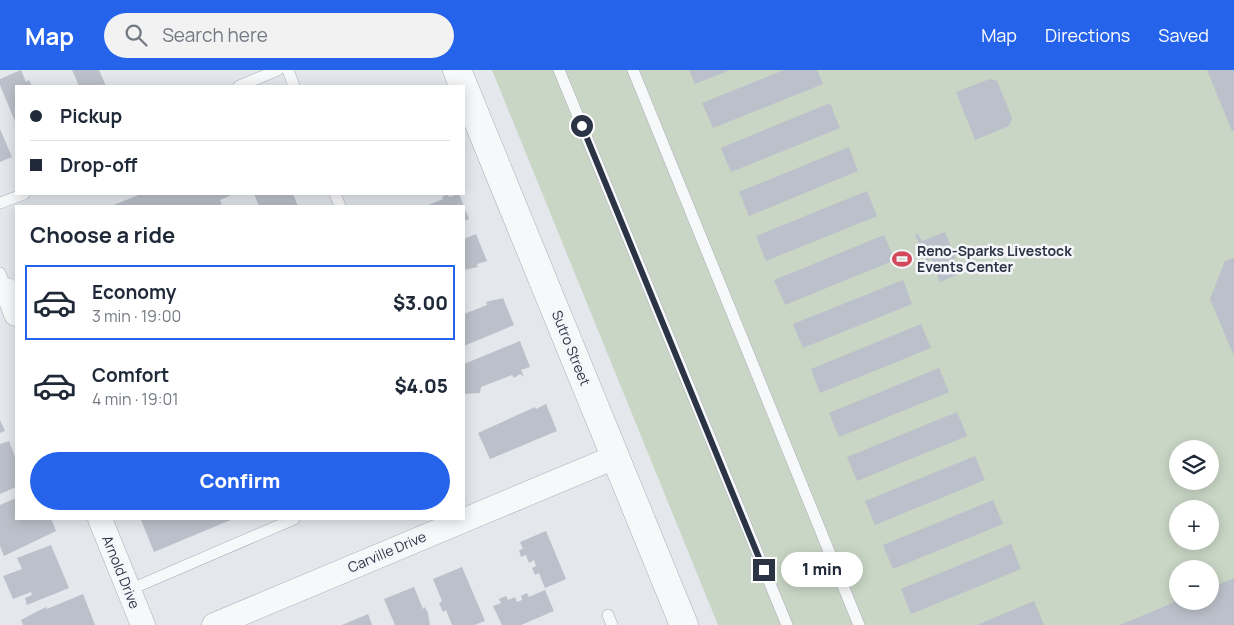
<!DOCTYPE html>
<html lang="en">
<head>
<meta charset="utf-8">
<style>
  :root { --surface:#fff; --page:#f2f2f3; --text:#1f2937; --muted:#747a83; --line:#e0e1e3; --accent:#2563eb }
  body { margin:0; font-family:Manrope,sans-serif; background:var(--page); color:var(--text); height:100vh; display:flex; flex-direction:column; font-size:19px; white-space:nowrap }
  * { box-sizing:border-box; margin:0 }
  p { font-size:16px; color:var(--muted) }
  .icon { flex:none; width:28px; height:28px; fill:none; stroke:currentColor; stroke-width:2; stroke-linecap:round; stroke-linejoin:round }
  .map { position:relative; flex:1; overflow:hidden }
  .sheet { position:absolute; left:15px; top:135px; width:450px; height:315px; display:flex; flex-direction:column; background:var(--surface); border-radius:0px; box-shadow:0 2px 12px #0003 }
  .sheet>* { flex:none }
  .hud { position:absolute; left:15px; top:15px; width:450px; height:110px; border-radius:0px; box-shadow:0 2px 12px #0003; display:grid; align-content:center; height:110px; padding:0 15px; background:var(--surface) }
  .buttons { position:absolute; left:1169px; top:370px; display:grid; gap:10px }
  .buttons a { display:grid; place-items:center; width:50px; height:50px; border-radius:50%; background:var(--surface); box-shadow:0 2px 12px #0003; font-size:25px }
  .end { position:absolute; width:22px; height:22px; margin:-11px; border:6px solid #2b3445; background:#fff; box-shadow:0 0 0 2px #fff }
  .from { border-radius:50% }
  .bubble { position:absolute; height:35px; border-radius:18px; background:var(--surface); box-shadow:0 2px 12px #0003; font-size:16px; font-weight:800; line-height:35px; text-align:center }
  .hud b { display:flex; align-items:center; gap:18px; height:48px; font-size:19px }
  .hud b+b { border-top:1px solid var(--line) }
  .hud i { width:12px; height:12px; background:var(--text) }
  ul { padding:0; list-style:none }
  li { display:flex; align-items:center; gap:15px; height:75px; margin:0 10px 8px; padding:0 5px; border:2px solid transparent; border-radius:0px }
  li div { flex:1 }
  li b { display:block; font-size:19px }
  li em { font-style:normal; font-weight:800 }
  li.on { border-color:var(--accent) }
  li>.icon { width:45px; height:45px; stroke-width:1.5 }
  h2 { padding:0 15px; font-size:22px; line-height:60px }
  .primary-button { display:flex; gap:10px; margin-top:auto; padding:10px 15px }
  .primary-button a { flex:1; height:58px; border-radius:30px; background:var(--accent); color:#fff; font-size:20px; font-weight:800; line-height:58px; text-align:center }
  header { display:flex; align-items:center; gap:30px; box-sizing:border-box; height:70px; padding:0 25px; background:var(--accent); color:#fff }
  header strong { font-size:24px }
  nav { display:flex; gap:28px; margin-inline-start:auto; font-size:18px }
  .search { width:350px; height:45px; background:var(--page); display:flex; align-items:center; gap:12px; box-sizing:border-box; padding:0 18px; border-radius:28px; color:var(--muted); font-size:19px }
  .map>svg:first-child { display:block }
</style>
</head>
<body>
<header>
<strong>Map</strong>
<div class="search"><svg class="icon" aria-label="search" viewBox="0 0 24 24"><circle cx="10" cy="10" r="6"/><path d="M15 15l6 6"/></svg>Search here</div>
<nav><a>Map</a><a>Directions</a><a>Saved</a></nav>
</header>
<div class="map">
<svg width="1234" height="555" viewBox="0 0 1234 555">
  <rect width="100%" height="100%" fill="#e4e7ec"/>
  <path fill="#c9d6c5" fill-rule="evenodd" d="M492,0h742v555h-516zM1178,379h32v32h-32zM1178,439h32v32h-32zM1178,499h32v32h-32z"/>
  <g fill="#bbc0ca">
    <polygon points="21,0 26,12 29,10 32,16 16,16 16,54 0,15 0,9"/>
    <polygon points="72,0 99,0 106,16 79,16"/>
    <polygon points="689,0 730,0 695,14"/>
    <polygon points="784,0 817,0 823,14 713,58 702,33"/>
    <polygon points="1207,0 1234,0 1234,60 1232,61"/>
    <polygon points="990,9 997,11 1012,48 1009,56 975,70 956,22"/>
    <polygon points="830,33 840,58 731,102 721,78"/>
    <polygon points="0,59 12,87 0,92"/>
    <polygon points="849,77 858,101 749,146 739,122"/>
    <polygon points="867,121 877,146 766,191 756,166"/>
    <polygon points="141,124 234,124 220,130 222,134 215,136 111,136"/>
    <polygon points="254,124 293,124 298,136 259,136"/>
    <polygon points="448,124 449,127 459,124 469,149 464,151 464,136 426,136 443,129 442,127"/>
    <polygon points="945,162 961,203 940,212 931,189 926,191 915,165 918,164 922,171"/>
    <polygon points="476,164 487,191 477,194 478,197 464,200 464,169"/>
    <polygon points="884,165 895,190 785,235 774,210"/>
    <polygon points="1234,188 1234,286 1210,229 1225,191"/>
    <polygon points="903,210 912,234 803,278 793,254"/>
    <polygon points="503,228 514,255 464,276 464,244 487,235 486,232"/>
    <polygon points="921,254 931,278 820,323 811,299"/>
    <polygon points="520,271 530,297 521,300 524,307 520,304 514,308 512,305 481,317 480,323 464,324 464,294"/>
    <polygon points="939,298 949,322 839,367 829,343"/>
    <polygon points="546,334 557,361 490,389 478,363 535,337 536,339"/>
    <polygon points="957,342 967,366 857,411 847,387"/>
    <polygon points="0,350 5,361 0,363"/>
    <polygon points="9,371 16,389 16,417 0,424 0,374"/>
    <polygon points="975,386 985,410 875,455 865,431"/>
    <polygon points="16,428 16,449 51,449 56,461 4,486 0,476 0,435"/>
    <polygon points="993,430 1003,454 893,499 883,475"/>
    <polygon points="144,449 233,449 154,482 141,450"/>
    <polygon points="546,461 566,509 545,518 539,503 535,505 532,498 536,496 534,490 529,493 526,485 521,487 519,480 523,479 520,472"/>
    <polygon points="1011,474 1021,499 911,544 901,519"/>
    <polygon points="51,475 69,518 27,535 25,528 32,525 31,522 13,529 3,506 22,499 17,488"/>
    <polygon points="462,497 485,551 474,555 452,555 446,540 443,542 439,533 442,531 433,509"/>
    <polygon points="1234,508 1234,555 1120,555 1177,531 1210,531 1210,518"/>
    <polygon points="414,517 423,539 425,537 428,543 430,555 395,555 384,529"/>
    <polygon points="545,520 554,541 521,555 502,555 493,536 501,533 499,529 506,526 508,530 515,527 517,532 522,530 521,526 527,523 529,527"/>
    <polygon points="83,524 95,555 23,555 21,550 40,540 46,537 47,539"/>
    <polygon points="1034,531 1044,555 977,555"/>
    <polygon points="368,544 372,555 342,555"/>
  </g>
  <g fill="none" stroke-linecap="round" stroke-linejoin="round">
    <defs>
      <g id="service">
        <polyline points="288,0 294,16"/>
        <polyline points="559,0 787,555"/>
        <polyline points="633,0 859,555"/>
        <polyline points="239,16 278,0"/>
        <polyline points="335,124 340,136"/>
        <polyline points="0,133 24,124"/>
        <polyline points="0,203 7,220"/>
        <polyline points="129,520 294,449"/>
        <polyline points="608,545 612,555"/>
      </g>
      <g id="minor">
        <polyline points="0,223 7,220 16,244"/>
        <polyline points="100,449 143,555"/>
        <polyline points="214,555 615,387"/>
      </g>
      <polyline id="tertiary" points="457,0 684,555"/>
    </defs>
    <use href="#service" stroke="#a9aeb7" stroke-width="12"/>
    <use href="#minor" stroke="#a9aeb7" stroke-width="25"/>
    <use href="#tertiary" stroke="#a9aeb7" stroke-width="29"/>
    <use href="#service" stroke="#f7f8fa" stroke-width="11"/>
    <use href="#minor" stroke="#f7f8fa" stroke-width="24"/>
    <use href="#tertiary" stroke="#f7f8fa" stroke-width="28"/>
  </g>
  <g fill="none" stroke-linecap="round" stroke-linejoin="round">
    <polyline stroke="#2b3445" stroke-width="6" points="582,56 764,500"/>
  </g>
  <defs>
    <symbol id="stadium-bare" viewBox="-9 -9 18 18"><path d="M0-5a6.5 5 0 1 0 0 10a6.5 5 0 1 0 0-10ZM-3.5-1.8h7v3.6h-7Z" fill="#d1495b" stroke="#f4f6f9" stroke-width="2.5" paint-order="stroke"/></symbol>
  </defs>
  <g fill-rule="evenodd">
    <use href="#stadium-bare" x="888" y="175" width="28" height="28"/>
  </g>
  <g text-anchor="middle" stroke-width="5" stroke-linejoin="round" paint-order="stroke">
    <g font-size="14" font-weight="bold" fill="#2b3445" stroke="#f4f6f9" text-anchor="start">
      <text x="917" y="186">Reno-Sparks Livestock<tspan x="917" dy="16">Events Center</tspan></text>
    </g>
    <g font-size="14" fill="#2b3445" stroke="#f4f6f9">
      <text transform="translate(571 278) rotate(68)" y="5">Sutro Street</text>
      <text transform="translate(387 482) rotate(-23)" y="5">Carville Drive</text>
      <text transform="translate(121 502) rotate(68)" y="5">Arnold Drive</text>
    </g>
  </g>
</svg>
<div class="buttons">
<a><svg class="icon" aria-label="layers" viewBox="0 0 24 24"><path d="M12 4l9 5-9 5-9-5zM3 14l9 5 9-5"/></svg></a>
<a>+</a>
<a>−</a>
</div>
<i class="end from" style="left:582px;top:56px"></i>
<i class="end" style="left:764px;top:500px"></i>
<div class="bubble" style="left:781px;top:482px;width:82px">1 min</div>
<div class="hud">
<b><i class="from"></i>Pickup</b>
<b><i></i>Drop-off</b>
</div>
<section class="sheet">
<h2>Choose a ride</h2>
<ul>
<li class="on"><svg class="icon" aria-label="car" viewBox="0 0 24 24"><path d="M5 17H2v-5l4-1 3-4h7l3 4 3 1v5h-3M9 17h6M6 11h13"/><circle cx="7" cy="17" r="2"/><circle cx="17" cy="17" r="2"/></svg><div><b>Economy</b><p>3 min · 19:00</p></div><em>$3.00</em></li>
<li><svg class="icon" aria-label="car" viewBox="0 0 24 24"><path d="M5 17H2v-5l4-1 3-4h7l3 4 3 1v5h-3M9 17h6M6 11h13"/><circle cx="7" cy="17" r="2"/><circle cx="17" cy="17" r="2"/></svg><div><b>Comfort</b><p>4 min · 19:01</p></div><em>$4.05</em></li>
</ul>
<div class="primary-button"><a>Confirm</a></div>
</section>
</div>
</body>
</html>
